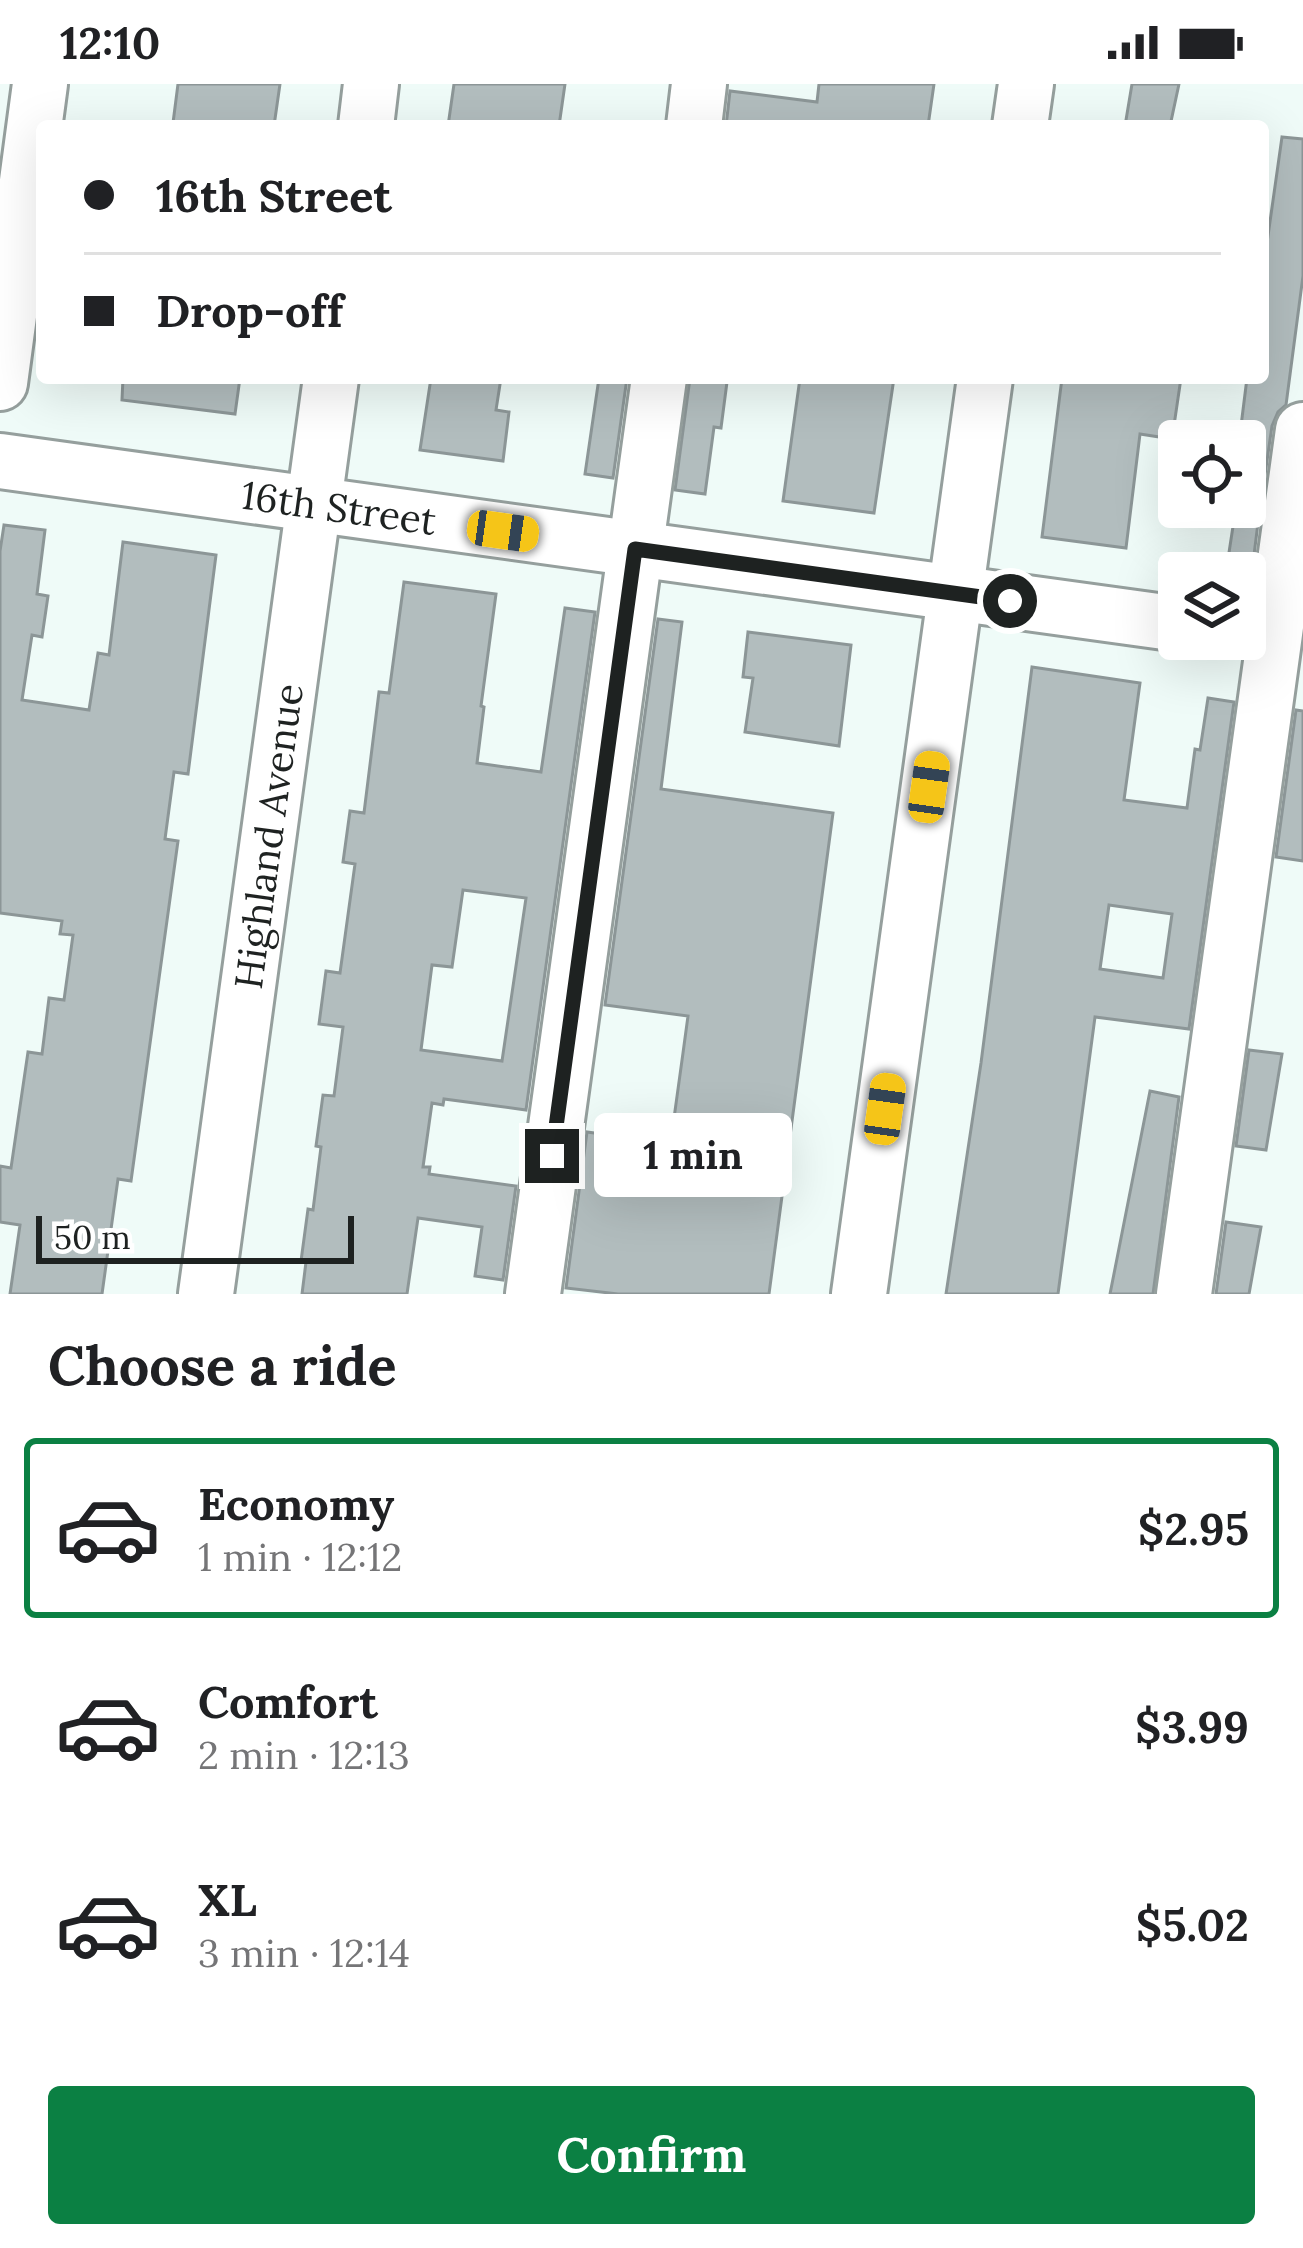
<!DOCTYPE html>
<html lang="en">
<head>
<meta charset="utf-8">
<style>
  :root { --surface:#fff; --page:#f2f2f2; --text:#202124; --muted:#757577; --line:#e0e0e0; --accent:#0b8043 }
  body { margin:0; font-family:Lora,serif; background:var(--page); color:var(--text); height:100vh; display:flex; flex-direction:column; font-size:45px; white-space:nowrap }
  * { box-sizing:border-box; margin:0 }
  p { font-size:39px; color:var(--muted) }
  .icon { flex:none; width:66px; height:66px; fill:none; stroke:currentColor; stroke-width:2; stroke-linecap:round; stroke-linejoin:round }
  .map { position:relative; height:1210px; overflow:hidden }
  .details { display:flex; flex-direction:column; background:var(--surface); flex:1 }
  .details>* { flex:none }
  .hud { position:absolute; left:36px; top:36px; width:1233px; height:264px; border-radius:12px; box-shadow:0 12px 48px #0002; display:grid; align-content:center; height:264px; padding:0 48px; background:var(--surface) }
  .controls { position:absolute; left:1158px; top:336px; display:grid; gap:24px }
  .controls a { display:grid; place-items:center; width:108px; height:108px; border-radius:12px; background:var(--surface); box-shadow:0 12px 48px #0002; font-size:60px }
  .scale { position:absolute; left:36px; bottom:30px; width:318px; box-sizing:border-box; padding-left:12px; border:6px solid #1e2221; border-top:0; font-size:33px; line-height:42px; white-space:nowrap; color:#1e2221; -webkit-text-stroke:9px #fff; paint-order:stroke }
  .end { position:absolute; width:54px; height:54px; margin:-27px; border:15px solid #1e2221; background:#fff; box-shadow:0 0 0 6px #fff }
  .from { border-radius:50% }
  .bubble { position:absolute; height:84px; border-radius:12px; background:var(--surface); box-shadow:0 12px 48px #0002; font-size:39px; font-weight:700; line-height:84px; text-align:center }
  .car { position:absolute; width:36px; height:72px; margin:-36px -18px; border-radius:15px; box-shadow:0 0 9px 3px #0007; background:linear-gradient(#f5c518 24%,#345 0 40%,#f5c518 0 76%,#345 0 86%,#f5c518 0) }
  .hud b { display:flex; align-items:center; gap:42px; height:114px; font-size:45px }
  .hud b+b { border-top:3px solid var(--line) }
  .hud i { width:30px; height:30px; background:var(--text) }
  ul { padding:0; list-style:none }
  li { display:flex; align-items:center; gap:36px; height:180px; margin:0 24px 18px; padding:0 24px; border:6px solid transparent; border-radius:12px }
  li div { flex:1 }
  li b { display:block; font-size:45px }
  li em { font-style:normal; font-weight:700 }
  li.selected { border-color:var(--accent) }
  li>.icon { width:108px; height:108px; stroke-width:1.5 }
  h2 { padding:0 48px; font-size:54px; line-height:144px }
  .action { display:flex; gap:24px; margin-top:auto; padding:24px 48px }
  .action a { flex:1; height:138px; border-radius:12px; background:var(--accent); color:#fff; font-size:48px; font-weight:700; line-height:138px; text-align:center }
  .status { display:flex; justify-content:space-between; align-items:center; height:84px; padding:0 60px; background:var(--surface); direction:ltr }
  .status svg { height:33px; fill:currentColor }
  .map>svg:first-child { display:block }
</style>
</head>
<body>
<div class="status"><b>12:10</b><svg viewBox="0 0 49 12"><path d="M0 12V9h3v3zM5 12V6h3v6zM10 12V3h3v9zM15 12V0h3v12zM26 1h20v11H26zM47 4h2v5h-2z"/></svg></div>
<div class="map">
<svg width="1303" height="1210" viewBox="0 0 1303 1210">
  <rect width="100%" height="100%" fill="#effbf8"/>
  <g fill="#b2bdbe" stroke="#8c9697" stroke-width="3" fill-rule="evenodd">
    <polygon points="178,0 280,0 274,42 196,42 173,39"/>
    <polygon points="454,0 565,0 559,42 448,42"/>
    <polygon points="819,0 934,0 928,42 726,42 730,7 817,18"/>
    <polygon points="1132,0 1179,0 1170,42 1125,42"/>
    <polygon points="1282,53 1303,55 1303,192 1286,321 1278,328 1272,342 1259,433 1245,433 1245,350 1240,350 1247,294 1263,294 1263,187"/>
    <polygon points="123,294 240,294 235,330 122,316"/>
    <polygon points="431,294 501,294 496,326 509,328 503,377 420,366"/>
    <polygon points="599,294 627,294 613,394 585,390"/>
    <polygon points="690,294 727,298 721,344 714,343 705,410 675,406"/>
    <polygon points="800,294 894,294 874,429 783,417"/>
    <polygon points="1062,294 1181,294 1172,355 1140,350 1126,464 1042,453"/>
    <polygon points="1234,436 1258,439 1253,479 1228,475"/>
    <polygon points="4,441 45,446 37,510 48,512 42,553 32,551 22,616 89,626 98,569 109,571 123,458 216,471 188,690 174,688 165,755 178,757 131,1097 118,1095 102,1210 10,1210 20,1141 0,1138 0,1082 11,1084 28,968 42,970 49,914 64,916 73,851 60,850 62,837 0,829 0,467"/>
    <path d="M404,498l92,12 -15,112 3,1 -7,56 64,9 24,-164 30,4 -69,498 -82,-11 -1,6 -11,-2 -9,64h7l-1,7 87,12 -13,94 -28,-4 7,-49 -64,-9 -11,76h-105l4,-32 -5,-1 7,-52 5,1 8,-63 -5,-1 7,-51 11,1 9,-69 -24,-3 7,-53 14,2 15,-109 -12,-2 7,-51 14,2 15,-121 10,1zM463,806l63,8 -24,163 -81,-11 11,-85 20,2z"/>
    <polygon points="658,535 682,538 661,705 833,729 769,1210 618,1210 566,1204 587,1048 666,1059 667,1055 671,1056 683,969 688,932 605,921"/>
    <polygon points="748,548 851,561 839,662 745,648 753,594 743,593"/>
    <path d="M1032,583l108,16 -16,117 63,8 8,-59 5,1 8,-52 26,4 -45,327 -94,-12 -37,277h-112l35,-231zM1109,821l63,9 -9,64 -63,-9z"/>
    <polygon points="1296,626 1303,627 1303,777 1276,773"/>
    <polygon points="1249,966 1282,970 1266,1066 1236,1062"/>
    <polygon points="1150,1007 1179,1013 1153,1210 1110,1210"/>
    <polygon points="1226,1138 1261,1143 1249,1210 1216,1210"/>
  </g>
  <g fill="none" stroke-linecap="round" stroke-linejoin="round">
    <defs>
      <g id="minor">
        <polyline points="366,42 371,0"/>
        <polyline points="694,42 699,0"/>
        <polyline points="1020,42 1026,0"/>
        <polyline points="0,299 40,0"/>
        <path id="s1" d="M0,377l1179,163"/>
        <path id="s2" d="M206,1210l125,-916"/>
        <polyline points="533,1210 659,294"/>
        <polyline points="859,1210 985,294"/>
        <polyline points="1184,1210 1303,346"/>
      </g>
    </defs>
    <use href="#minor" stroke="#959f9d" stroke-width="60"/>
    <use href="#minor" stroke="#fff" stroke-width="54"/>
  </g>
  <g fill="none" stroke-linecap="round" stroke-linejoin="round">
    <polyline stroke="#1e2221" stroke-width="15" points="552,1072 635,465 1010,517"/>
  </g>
  <g text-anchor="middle" stroke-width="9" stroke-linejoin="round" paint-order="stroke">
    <g font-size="39" fill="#1e2221" stroke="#fff">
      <text dy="14" stroke="none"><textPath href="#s1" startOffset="342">16th Street</textPath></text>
      <text dy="14" stroke="none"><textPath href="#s2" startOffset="462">Highland Avenue</textPath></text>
    </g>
  </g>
</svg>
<div class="controls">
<a><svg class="icon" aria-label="locate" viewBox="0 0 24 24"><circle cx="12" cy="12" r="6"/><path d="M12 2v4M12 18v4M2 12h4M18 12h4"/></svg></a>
<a><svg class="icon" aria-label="layers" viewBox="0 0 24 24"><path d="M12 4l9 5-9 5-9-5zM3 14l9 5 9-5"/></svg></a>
</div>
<div class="scale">50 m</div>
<i class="end from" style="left:1010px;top:517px"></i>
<i class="end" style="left:552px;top:1072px"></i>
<div class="bubble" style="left:594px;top:1029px;width:198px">1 min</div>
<i class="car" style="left:503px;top:447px;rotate:98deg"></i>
<i class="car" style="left:929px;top:703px;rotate:8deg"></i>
<i class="car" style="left:885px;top:1025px;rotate:8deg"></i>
<div class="hud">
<b><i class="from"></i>16th Street</b>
<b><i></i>Drop-off</b>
</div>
</div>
<section class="details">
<h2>Choose a ride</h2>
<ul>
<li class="selected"><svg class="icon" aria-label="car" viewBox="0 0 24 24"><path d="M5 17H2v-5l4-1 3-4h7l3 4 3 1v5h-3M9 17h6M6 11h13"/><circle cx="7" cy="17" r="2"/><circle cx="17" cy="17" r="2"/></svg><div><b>Economy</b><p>1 min · 12:12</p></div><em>$2.95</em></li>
<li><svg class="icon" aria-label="car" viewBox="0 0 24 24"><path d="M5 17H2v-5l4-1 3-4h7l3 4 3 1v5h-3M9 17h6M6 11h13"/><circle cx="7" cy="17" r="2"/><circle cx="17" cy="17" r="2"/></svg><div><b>Comfort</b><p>2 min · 12:13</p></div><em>$3.99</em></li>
<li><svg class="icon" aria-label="car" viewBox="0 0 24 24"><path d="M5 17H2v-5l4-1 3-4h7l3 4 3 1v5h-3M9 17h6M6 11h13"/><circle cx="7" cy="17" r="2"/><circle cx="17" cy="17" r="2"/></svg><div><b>XL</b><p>3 min · 12:14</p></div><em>$5.02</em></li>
</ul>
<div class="action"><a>Confirm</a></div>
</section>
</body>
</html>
